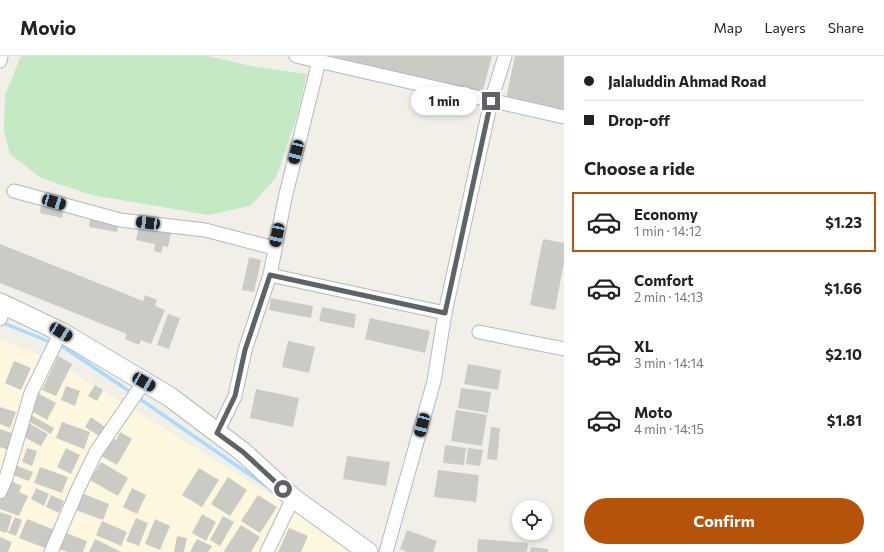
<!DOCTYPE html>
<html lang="en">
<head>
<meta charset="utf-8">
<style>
  :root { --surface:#fff; --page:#f6f6f6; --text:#222; --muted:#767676; --line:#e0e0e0; --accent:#b45309 }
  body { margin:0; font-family:Commissioner,sans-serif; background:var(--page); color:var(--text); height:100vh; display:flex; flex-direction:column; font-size:15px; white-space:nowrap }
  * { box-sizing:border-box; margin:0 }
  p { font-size:13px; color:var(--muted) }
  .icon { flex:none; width:22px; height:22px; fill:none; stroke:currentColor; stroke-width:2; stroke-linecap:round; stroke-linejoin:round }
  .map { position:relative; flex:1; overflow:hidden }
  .panel { display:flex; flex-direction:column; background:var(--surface); width:320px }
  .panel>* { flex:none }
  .guide { display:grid; align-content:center; height:88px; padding:0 20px; background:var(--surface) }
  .tools { position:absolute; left:512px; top:444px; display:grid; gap:8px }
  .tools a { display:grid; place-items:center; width:40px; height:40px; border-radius:50%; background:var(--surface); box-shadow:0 2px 6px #0003; font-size:20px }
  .end { position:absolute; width:18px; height:18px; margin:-9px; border:5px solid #5f6368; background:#fff; box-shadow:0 0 0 2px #fff }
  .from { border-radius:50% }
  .bubble { position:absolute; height:28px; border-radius:14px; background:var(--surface); box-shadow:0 2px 6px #0003; font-size:13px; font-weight:700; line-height:28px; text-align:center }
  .car { position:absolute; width:12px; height:24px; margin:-12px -6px; border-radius:5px; box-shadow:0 0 3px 1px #0007; background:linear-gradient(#222 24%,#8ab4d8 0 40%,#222 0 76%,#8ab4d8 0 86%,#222 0) }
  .guide b { display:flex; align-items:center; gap:14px; height:38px; font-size:15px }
  .guide b+b { border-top:1px solid var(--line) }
  .guide i { width:10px; height:10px; background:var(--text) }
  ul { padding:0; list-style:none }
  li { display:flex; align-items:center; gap:12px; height:60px; margin:0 8px 6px; padding:0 12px; border:2px solid transparent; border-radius:0px }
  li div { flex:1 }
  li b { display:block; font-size:15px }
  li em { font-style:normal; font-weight:700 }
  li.current { border-color:var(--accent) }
  li>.icon { width:36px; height:36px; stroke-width:1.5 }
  h2 { padding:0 20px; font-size:18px; line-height:48px }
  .primary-button { display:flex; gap:8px; margin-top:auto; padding:8px 20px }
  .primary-button a { flex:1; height:46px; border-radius:24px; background:var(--accent); color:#fff; font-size:16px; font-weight:700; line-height:46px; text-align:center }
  header { display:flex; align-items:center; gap:24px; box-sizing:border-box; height:56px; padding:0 20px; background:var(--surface); border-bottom:1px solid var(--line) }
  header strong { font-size:19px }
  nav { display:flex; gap:22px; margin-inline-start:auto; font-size:14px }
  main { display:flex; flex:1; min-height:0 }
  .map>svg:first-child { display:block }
</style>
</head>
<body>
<header>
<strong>Movio</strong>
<nav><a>Map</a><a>Layers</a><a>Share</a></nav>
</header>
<main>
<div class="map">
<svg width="564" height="496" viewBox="0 0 564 496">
  <rect width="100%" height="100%" fill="#f1efe8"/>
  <polygon fill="#fef7e0" points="0,283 55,305 363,496 0,496"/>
  <polygon fill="#c5e8c5" points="21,0 207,0 256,11 307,18 297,60 276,122 250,150 208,159 92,139 41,122 10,98 4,75 5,39"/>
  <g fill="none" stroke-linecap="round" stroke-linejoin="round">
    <g stroke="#aadaff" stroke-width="3.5">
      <polyline points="1,266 65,292 132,337"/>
      <polyline points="137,341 265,429"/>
    </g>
  </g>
  <g fill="#cccac5">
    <polygon points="331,0 492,0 482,38"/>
    <polygon points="515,0 564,0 564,56 506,43"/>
    <polygon points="42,145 64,149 62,162 40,157"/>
    <polygon points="90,161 119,166 117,176 89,171"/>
    <polygon points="139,170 171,177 168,191 163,190 161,197 154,195 155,188 136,184"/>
    <polygon points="543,183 564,187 564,206 555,254 530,249"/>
    <polygon points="0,188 143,245 145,239 157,244 155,250 165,254 151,288 141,284 139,289 125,283 127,278 0,227"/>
    <polygon points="249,201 261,204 254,236 242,234"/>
    <polygon points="271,242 313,250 311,262 269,254"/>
    <polygon points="322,251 356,258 354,272 319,265"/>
    <polygon points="168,258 180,262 169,293 157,289"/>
    <polygon points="370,262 430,275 425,297 365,283"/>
    <polygon points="288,285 315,291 309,317 282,311"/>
    <polygon points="58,300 72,308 56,340 42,334"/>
    <polygon points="14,305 31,312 21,334 5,327"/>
    <polygon points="468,308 501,314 498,334 464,328"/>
    <polygon points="95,329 103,334 97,345 88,340"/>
    <polygon points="66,330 80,335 75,350 61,344"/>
    <polygon points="461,332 491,336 488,357 458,352"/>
    <polygon points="30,333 56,347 47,364 21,349"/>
    <polygon points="256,333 299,342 293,371 250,362"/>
    <polygon points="0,351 16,356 10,372 0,368"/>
    <polygon points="456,354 487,359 482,390 451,385"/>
    <polygon points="31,359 54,372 51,378 28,365"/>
    <polygon points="91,361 105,371 99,380 85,371"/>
    <polygon points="27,366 48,378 41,390 20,379"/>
    <polygon points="62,366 90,376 84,393 56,382"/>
    <polygon points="491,371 500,372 497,404 487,403"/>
    <polygon points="0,373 14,378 8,394 0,391"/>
    <polygon points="120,376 132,383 117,409 98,398 108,380 116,384"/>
    <polygon points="445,389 466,392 464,409 443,407"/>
    <polygon points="27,392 37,395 32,410 22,406"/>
    <polygon points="66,392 80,399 71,418 57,411"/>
    <polygon points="468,392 483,394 480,410 466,408"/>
    <polygon points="347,400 390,406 386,430 343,423"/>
    <polygon points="101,406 128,422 118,440 90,424"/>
    <polygon points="12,408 33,416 29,425 8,417"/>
    <polygon points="40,411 68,421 62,437 34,427"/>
    <polygon points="199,412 219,424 202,451 182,439"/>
    <polygon points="438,414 479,419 476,446 434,441"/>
    <polygon points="228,421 247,434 230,460 211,448"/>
    <polygon points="9,424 22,430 19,436 28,440 19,460 0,453 0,445"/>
    <polygon points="36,432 49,438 44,450 31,443"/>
    <polygon points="132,432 146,439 137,458 123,451"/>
    <polygon points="81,437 109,448 103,464 75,454"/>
    <polygon points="51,439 64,445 59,457 46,451"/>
    <polygon points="258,439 277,451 260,477 241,465"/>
    <polygon points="0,456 12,460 7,477 0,475"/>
    <polygon points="202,458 216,466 206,485 192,477"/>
    <polygon points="223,460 234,466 220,490 210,484"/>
    <polygon points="15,461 22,464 16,480 8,477"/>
    <polygon points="136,462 148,467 139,490 126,485"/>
    <polygon points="27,463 57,475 50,494 19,482"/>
    <polygon points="155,463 170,470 160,494 145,488"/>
    <polygon points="102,465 127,476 121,490 96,479"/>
    <polygon points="241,469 260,481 251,496 226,496 224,495"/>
    <polygon points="289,472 308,480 301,496 278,496"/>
    <polygon points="407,474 437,485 433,496 407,496 400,493"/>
    <polygon points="63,476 87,485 83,496 67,496 57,492"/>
    <polygon points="177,480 187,482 184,496 174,496"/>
    <polygon points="0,481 12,486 8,496 0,496"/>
    <polygon points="95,483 121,496 89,496"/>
    <polygon points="197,483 212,490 208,496 190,496"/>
    <polygon points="478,483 528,487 527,496 477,496"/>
    <polygon points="531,491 548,493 548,496 530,496"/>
  </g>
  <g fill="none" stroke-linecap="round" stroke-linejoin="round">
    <defs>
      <g id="street">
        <polyline points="296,0 564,61"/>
        <polyline points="0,5 1,0"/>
        <polyline points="14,135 120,164 205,174 274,192"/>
        <polyline points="270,219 445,257"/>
        <polyline points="0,263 5,249"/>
        <polyline points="479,276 564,293"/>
        <polyline points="217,377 235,340 245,294 270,219 285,142 319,5"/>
        <polyline points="0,436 6,422 31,337 61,276"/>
        <polyline points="51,496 78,433 96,396 144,326"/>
        <polyline points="267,496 293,442"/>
        <polyline points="386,496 434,325 445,257 491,45 505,0"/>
      </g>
      <polyline id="secondary" points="0,247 61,276 170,341 243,396 293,442 368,496"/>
    </defs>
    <use href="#street" stroke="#b5b8bc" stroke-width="15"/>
    <use href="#secondary" stroke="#b6babf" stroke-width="21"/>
    <use href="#street" stroke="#fff" stroke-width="13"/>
    <use href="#secondary" stroke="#fff" stroke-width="19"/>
  </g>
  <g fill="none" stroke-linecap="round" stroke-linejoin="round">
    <polyline stroke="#5f6368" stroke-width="5" points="283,433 243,396 217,377 235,340 245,294 270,219 445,257 491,45"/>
  </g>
</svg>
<div class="tools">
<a><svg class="icon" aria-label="locate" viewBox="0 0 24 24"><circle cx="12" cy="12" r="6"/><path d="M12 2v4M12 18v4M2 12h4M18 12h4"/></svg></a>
</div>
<i class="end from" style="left:283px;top:433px"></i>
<i class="end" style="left:491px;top:45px"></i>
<div class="bubble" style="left:411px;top:31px;width:66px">1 min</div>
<i class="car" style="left:296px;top:96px;rotate:194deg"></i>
<i class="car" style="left:54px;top:146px;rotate:106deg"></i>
<i class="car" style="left:148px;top:167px;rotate:277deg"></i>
<i class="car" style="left:277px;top:179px;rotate:192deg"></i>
<i class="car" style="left:61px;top:276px;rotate:121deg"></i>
<i class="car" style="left:144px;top:326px;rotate:120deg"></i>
<i class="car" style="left:422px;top:369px;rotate:195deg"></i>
</div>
<section class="panel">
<div class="guide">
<b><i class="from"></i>Jalaluddin Ahmad Road</b>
<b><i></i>Drop-off</b>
</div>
<h2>Choose a ride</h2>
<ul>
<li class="current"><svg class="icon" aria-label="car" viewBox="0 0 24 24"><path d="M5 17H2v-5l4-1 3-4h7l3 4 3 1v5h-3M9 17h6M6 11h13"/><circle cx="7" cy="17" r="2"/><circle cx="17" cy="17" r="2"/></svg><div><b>Economy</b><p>1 min · 14:12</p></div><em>$1.23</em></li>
<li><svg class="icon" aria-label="car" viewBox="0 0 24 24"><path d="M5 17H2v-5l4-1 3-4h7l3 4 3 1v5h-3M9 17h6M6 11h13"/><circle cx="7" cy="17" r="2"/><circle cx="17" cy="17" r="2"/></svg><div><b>Comfort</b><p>2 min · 14:13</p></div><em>$1.66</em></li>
<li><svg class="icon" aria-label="car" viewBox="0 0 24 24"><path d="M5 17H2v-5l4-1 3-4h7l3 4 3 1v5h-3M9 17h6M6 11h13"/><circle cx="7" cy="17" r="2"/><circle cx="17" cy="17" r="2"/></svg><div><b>XL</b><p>3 min · 14:14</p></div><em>$2.10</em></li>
<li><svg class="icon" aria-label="car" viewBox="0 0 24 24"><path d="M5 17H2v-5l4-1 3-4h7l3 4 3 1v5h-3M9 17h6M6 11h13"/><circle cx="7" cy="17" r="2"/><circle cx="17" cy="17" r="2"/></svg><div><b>Moto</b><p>4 min · 14:15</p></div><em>$1.81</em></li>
</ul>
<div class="primary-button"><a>Confirm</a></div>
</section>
</main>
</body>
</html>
